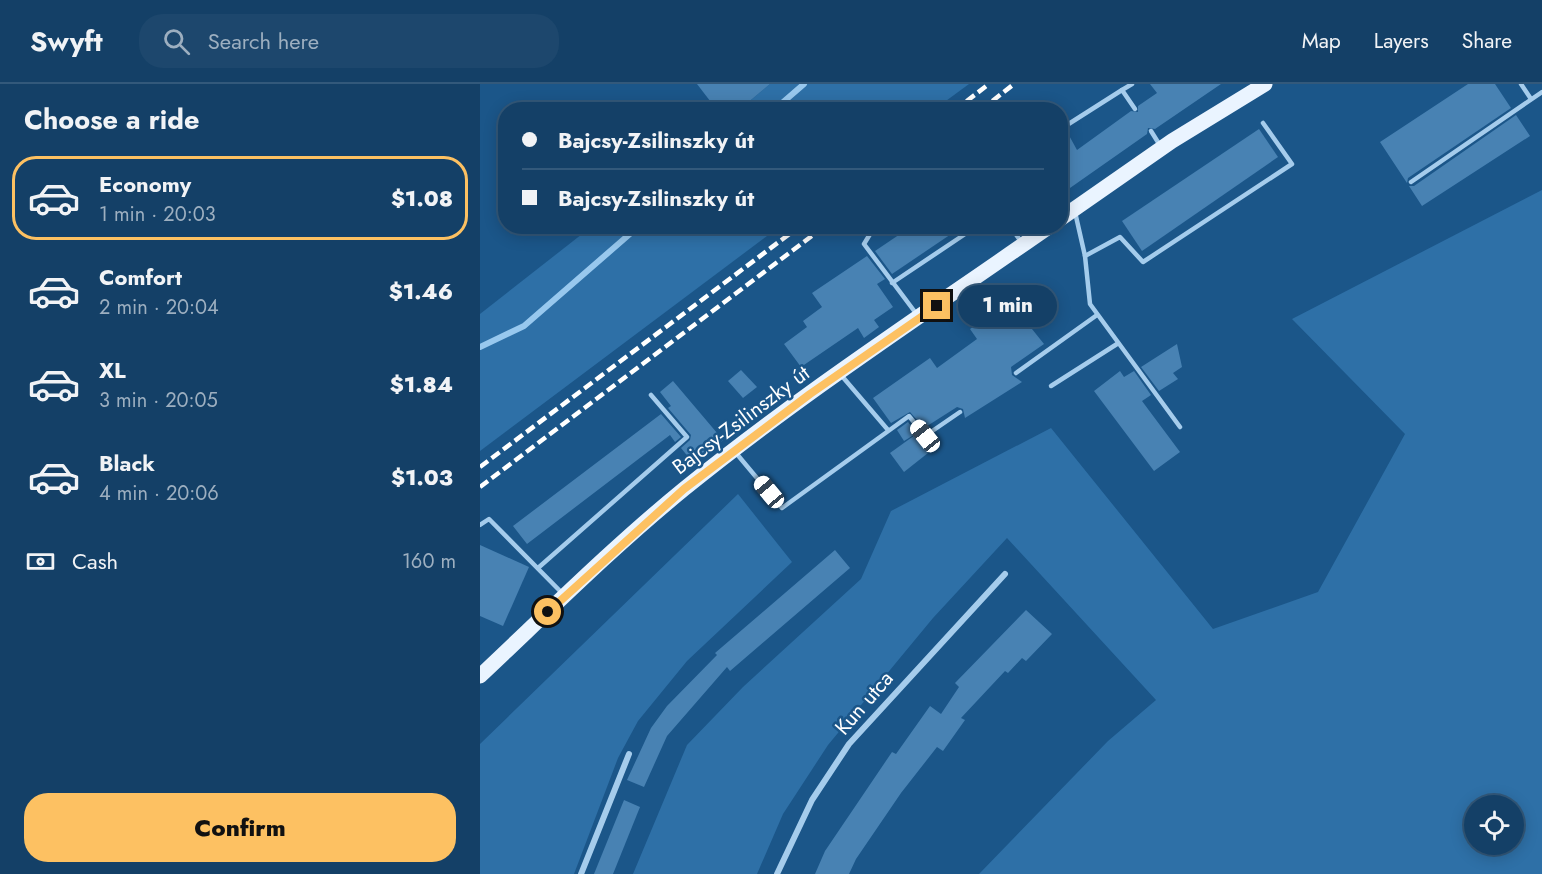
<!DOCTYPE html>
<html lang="en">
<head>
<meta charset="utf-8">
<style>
  :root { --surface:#144067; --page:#1d476d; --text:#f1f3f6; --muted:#9dafc0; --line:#33597b; --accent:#fdc162 }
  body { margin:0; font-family:Jost,sans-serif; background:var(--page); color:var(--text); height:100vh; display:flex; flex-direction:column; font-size:22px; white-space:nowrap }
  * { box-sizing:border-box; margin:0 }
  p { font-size:20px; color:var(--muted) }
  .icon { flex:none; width:33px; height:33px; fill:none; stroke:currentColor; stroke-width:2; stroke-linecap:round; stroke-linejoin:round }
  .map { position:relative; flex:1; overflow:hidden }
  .panel { display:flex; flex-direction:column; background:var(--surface); width:480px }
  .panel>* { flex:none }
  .hud { position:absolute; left:18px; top:18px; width:570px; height:132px; border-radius:24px; box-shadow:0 3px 15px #0003,0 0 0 2px var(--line); display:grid; align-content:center; height:132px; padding:0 24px; background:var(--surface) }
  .buttons { position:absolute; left:984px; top:711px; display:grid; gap:12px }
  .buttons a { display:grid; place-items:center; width:60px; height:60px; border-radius:50%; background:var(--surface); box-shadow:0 3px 15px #0003,0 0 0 2px var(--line); font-size:30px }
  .end { position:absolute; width:27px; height:27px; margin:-14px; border:8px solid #fdc162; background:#111; box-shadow:0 0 0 3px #111 }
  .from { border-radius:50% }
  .bubble { position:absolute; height:42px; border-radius:21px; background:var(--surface); box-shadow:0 3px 15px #0003,0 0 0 2px var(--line); font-size:20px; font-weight:800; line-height:42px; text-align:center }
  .car { position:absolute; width:18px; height:36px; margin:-18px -9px; border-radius:8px; box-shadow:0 0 4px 2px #0007; background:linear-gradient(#fff 24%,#345 0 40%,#fff 0 76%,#345 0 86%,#fff 0) }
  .hud b { display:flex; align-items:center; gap:21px; height:57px; font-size:22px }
  .hud b+b { border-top:2px solid var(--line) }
  .hud i { width:15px; height:15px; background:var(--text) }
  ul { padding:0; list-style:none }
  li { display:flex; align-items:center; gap:18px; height:84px; margin:0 12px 9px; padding:0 12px; border:3px solid transparent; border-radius:24px }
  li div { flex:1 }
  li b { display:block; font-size:22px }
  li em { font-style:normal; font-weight:800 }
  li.active { border-color:var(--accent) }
  li>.icon { width:54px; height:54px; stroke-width:1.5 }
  h2 { padding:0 24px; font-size:27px; line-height:72px }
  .pay { display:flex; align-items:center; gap:15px; height:66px; padding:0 24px; font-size:22px }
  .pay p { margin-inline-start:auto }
  .cta { display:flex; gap:12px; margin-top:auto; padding:12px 24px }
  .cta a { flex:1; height:69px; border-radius:24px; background:var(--accent); color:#111; font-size:24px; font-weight:800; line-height:69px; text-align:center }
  header { display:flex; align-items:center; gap:36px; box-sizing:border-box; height:84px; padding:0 30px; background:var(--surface); border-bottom:2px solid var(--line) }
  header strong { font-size:28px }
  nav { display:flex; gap:33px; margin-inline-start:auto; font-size:21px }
  .search { width:420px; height:54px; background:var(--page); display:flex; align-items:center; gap:15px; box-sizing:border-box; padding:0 21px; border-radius:24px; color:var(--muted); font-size:22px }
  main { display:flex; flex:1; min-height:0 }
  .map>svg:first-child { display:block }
</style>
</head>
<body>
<header>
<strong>Swyft</strong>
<div class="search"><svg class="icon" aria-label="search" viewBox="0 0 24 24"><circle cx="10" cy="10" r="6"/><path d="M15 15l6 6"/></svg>Search here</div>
<nav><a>Map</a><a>Layers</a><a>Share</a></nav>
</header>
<main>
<section class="panel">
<h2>Choose a ride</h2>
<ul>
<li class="active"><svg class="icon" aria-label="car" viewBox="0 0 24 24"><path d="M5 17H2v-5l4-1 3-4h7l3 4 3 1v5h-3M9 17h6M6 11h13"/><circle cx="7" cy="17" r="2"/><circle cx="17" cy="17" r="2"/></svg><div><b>Economy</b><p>1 min · 20:03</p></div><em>$1.08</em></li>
<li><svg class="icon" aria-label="car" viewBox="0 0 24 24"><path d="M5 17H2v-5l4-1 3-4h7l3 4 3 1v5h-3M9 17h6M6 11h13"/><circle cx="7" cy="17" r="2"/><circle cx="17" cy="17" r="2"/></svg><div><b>Comfort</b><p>2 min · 20:04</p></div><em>$1.46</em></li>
<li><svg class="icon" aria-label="car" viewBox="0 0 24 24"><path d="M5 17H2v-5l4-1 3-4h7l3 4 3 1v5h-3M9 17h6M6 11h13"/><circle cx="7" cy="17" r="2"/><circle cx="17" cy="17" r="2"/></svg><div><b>XL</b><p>3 min · 20:05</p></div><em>$1.84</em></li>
<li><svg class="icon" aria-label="car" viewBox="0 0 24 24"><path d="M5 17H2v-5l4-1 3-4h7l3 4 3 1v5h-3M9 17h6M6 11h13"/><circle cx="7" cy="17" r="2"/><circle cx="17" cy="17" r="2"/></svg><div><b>Black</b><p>4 min · 20:06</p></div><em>$1.03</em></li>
</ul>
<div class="pay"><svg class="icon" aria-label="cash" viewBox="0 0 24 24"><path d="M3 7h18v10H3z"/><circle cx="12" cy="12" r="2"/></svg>Cash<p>160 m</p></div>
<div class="cta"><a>Confirm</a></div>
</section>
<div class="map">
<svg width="1062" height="790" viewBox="0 0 1062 790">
  <rect width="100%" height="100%" fill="#1b5689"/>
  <g fill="#2e70a7" fill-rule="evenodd">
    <polygon points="290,0 489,0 455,25 259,26"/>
    <path d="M1062,106v684h-563l129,-133 48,-41 -149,-162 -74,80 -105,127 -45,69 -26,60h-124l54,-129 56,-58 118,-108 30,-68 160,-83 162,201 105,-37 87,-158 -113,-115zM994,722h40v38h-40z"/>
    <polygon points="111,143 299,143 0,367 0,230"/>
    <polygon points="258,410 312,478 207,577 158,637 138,674 94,790 0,790 0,660"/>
  </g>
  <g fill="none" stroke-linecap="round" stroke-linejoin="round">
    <g stroke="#98c8ee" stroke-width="6">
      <polyline points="294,26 324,0"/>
      <polyline points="0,263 44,242 159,142"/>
    </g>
  </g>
  <g fill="#4882b3">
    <polygon points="217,0 290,0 259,26 237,26"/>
    <polygon points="670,0 741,0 675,45 668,44 667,50 580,111 580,35 597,66 651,27 658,28 658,22 677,9"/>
    <polygon points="988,0 1015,0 1031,24 928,94 927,99 900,58"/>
    <polygon points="1036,31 1050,52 942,122 929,102 934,102"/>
    <polygon points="779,45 798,73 662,167 642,137"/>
    <polygon points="432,142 483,142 412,190 395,167"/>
    <polygon points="387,172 405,195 397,200 413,223 394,236 399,243 384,254 378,244 321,283 304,260 327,243 323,237 342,223 332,209"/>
    <polygon points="547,205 561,224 544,235 564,260 531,283 532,291 542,298 485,334 483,325 477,323 444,344 430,328 411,339 393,314 450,274 457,284 497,255 490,245"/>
    <polygon points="697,260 702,283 693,289 698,295 679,307 661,283"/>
    <polygon points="261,286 277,303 263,314 248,297"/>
    <polygon points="640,287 644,293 654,287 671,311 662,317 700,368 674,387 614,307"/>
    <polygon points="193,297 243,356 214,380 201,364 210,356 211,351 188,324 191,322 180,308"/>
    <polygon points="181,330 201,353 195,358 190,351 47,460 33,442"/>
    <polygon points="428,338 437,349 424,357 417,346"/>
    <polygon points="435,351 448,369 424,388 410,369"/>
    <polygon points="0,461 49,483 23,542 0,532"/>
    <polygon points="355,466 370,484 250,587 247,583 187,652 164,703 147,696 171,644 187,622 237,571 235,569"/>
    <polygon points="546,526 572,550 546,577 542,574 528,589 525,587 481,634 485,636 463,667 457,663 421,709 376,775 369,790 335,790 345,767 412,668 416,670 450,622 461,630 479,603 475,599"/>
    <polygon points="144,716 160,723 133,790 114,790"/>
  </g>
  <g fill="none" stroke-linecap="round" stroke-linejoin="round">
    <g stroke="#a5ccec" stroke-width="4.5">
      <polyline points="1041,0 1051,15"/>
      <polyline points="642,6 652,0"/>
      <polyline points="587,41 642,6 655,25"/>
      <polyline points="671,47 681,63"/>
      <polyline points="931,98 1062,8"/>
      <polyline points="595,128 605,172 610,220 700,343"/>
      <polyline points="395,142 384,160 438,232"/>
      <polyline points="530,142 542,159"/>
      <polyline points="605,172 640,153 663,178 812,80 783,39"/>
      <polyline points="412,199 497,142"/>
      <polyline points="536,289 617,231"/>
      <polyline points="361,291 408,346"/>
      <polyline points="571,302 637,260"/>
      <polyline points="256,369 302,424 429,332 445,352 480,328"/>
      <polyline points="0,441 9,435 83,510"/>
      <polyline points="58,484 207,353 171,311"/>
    </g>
    <g stroke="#a5ccec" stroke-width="6">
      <polyline points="101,790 149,670"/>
      <polyline points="297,790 332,716 369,660 525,490"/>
    </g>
    <g stroke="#eaf4ff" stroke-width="15">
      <polyline points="580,135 692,57 785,0"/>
      <path d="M0,592c67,-63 133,-129 204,-187 117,-95 243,-177 366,-263"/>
    </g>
    <g stroke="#fff" stroke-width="4.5" stroke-dasharray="10 4.5" stroke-linecap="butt">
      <polyline points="475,26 509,0"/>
      <polyline points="501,26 534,0"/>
      <polyline points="0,383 320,142"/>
      <polyline points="0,403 345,142"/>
    </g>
  </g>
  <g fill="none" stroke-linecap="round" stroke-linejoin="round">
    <polyline stroke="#fdc162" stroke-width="8" points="68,528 204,405 330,310 457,222"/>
  </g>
  <g text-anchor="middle" stroke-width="5" stroke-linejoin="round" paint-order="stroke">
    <g font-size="21" fill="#fff" stroke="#1b5689">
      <text transform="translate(261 336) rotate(-37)" y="7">Bajcsy-Zsilinszky út</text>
      <text transform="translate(384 619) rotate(-49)" y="7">Kun utca</text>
    </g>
  </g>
</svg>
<div class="buttons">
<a><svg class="icon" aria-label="locate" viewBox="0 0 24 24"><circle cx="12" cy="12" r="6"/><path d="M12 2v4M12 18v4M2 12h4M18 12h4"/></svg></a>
</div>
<i class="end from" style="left:68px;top:528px"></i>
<i class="end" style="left:457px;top:222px"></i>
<div class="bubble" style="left:478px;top:201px;width:99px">1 min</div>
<i class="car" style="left:445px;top:352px;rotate:321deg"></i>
<i class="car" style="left:289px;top:408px;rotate:320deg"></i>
<div class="hud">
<b><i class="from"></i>Bajcsy-Zsilinszky út</b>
<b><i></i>Bajcsy-Zsilinszky út</b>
</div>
</div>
</main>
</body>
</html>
